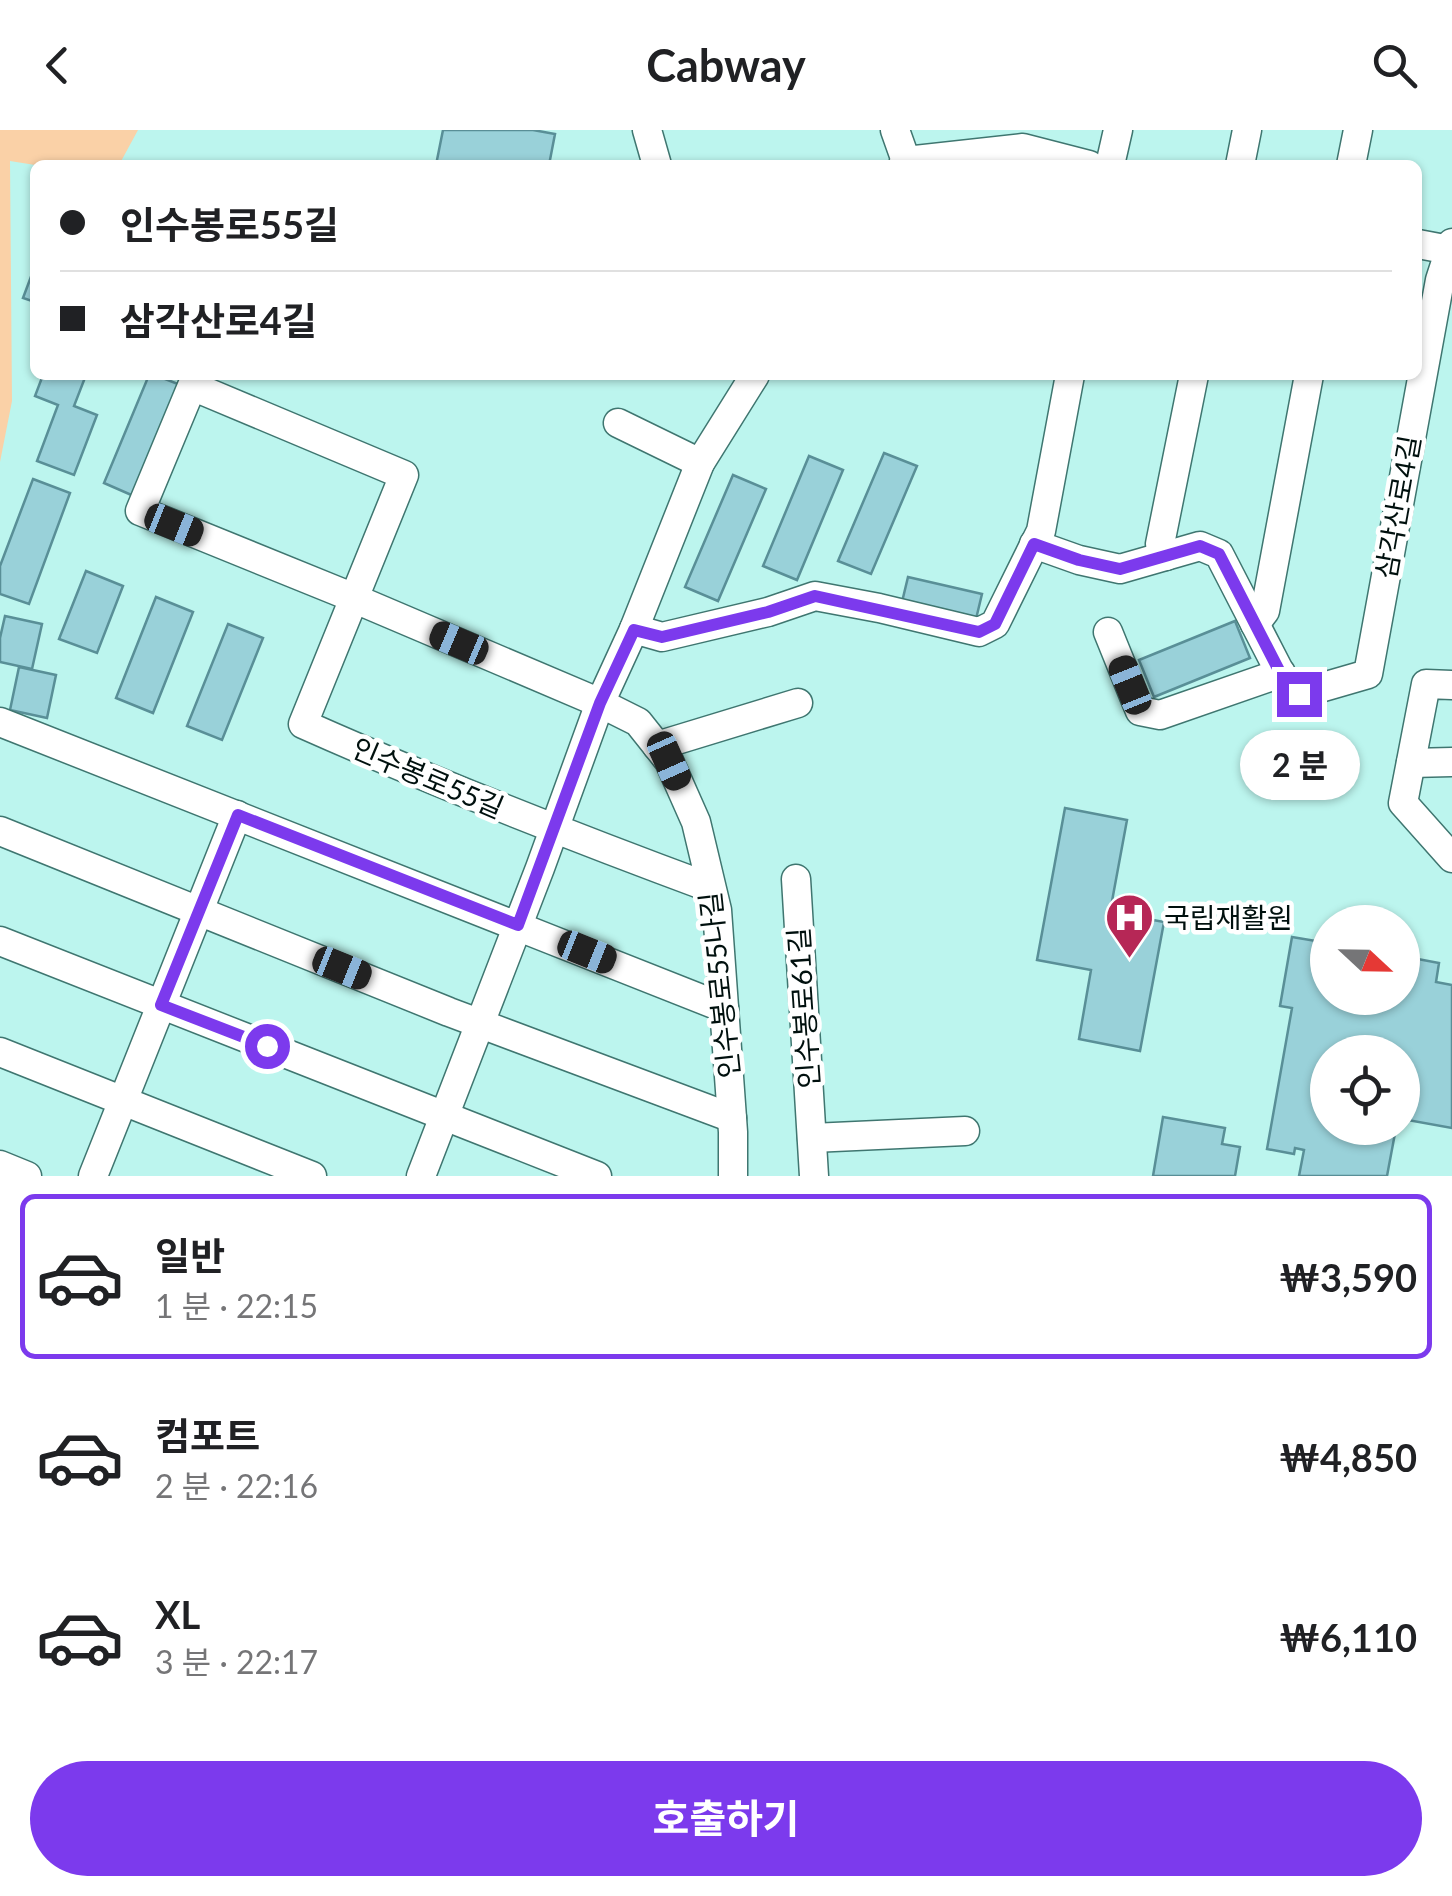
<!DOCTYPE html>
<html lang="ko">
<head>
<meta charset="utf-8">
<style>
  :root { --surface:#fff; --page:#f2f2f2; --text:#202124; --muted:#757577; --line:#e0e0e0; --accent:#7c3aed }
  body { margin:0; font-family:Lato,"Noto Sans KR",sans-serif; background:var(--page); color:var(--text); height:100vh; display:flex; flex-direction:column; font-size:38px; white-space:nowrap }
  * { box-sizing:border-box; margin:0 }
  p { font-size:32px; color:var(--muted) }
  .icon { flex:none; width:55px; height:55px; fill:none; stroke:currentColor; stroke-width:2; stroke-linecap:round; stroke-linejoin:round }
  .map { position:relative; height:1046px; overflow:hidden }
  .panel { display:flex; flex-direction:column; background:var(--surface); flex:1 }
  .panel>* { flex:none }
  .hud { position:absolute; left:30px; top:30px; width:1392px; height:220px; border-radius:15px; box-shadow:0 2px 8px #0004; display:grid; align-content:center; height:220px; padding:0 30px; background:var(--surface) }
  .needle { width:65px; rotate:112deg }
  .tools { position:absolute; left:1310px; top:775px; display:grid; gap:20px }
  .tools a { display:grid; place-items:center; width:110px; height:110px; border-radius:50%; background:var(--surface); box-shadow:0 2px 8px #0004; font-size:50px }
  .end { position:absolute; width:45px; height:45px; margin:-22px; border:12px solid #7c3aed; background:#fff; box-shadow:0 0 0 5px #fff }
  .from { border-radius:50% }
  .bubble { position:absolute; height:70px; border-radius:35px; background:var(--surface); box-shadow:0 2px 8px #0004; font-size:32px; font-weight:700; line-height:70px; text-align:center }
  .car { position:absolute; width:30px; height:60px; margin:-30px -15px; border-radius:12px; box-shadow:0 0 8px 2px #0007; background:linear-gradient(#222 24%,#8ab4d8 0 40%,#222 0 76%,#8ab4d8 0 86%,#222 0) }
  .hud b { display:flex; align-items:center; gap:35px; height:95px; font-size:38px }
  .hud b+b { border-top:2px solid var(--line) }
  .hud i { width:25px; height:25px; background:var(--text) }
  ul { padding:18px 0 0; list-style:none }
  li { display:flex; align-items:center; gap:30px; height:165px; margin:0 20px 15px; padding:0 10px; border:5px solid transparent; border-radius:15px }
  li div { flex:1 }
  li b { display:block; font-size:38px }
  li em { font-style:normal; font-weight:700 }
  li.current { border-color:var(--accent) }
  li>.icon { width:90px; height:90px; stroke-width:1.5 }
  .action { display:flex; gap:20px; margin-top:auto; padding:20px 30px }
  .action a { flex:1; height:115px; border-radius:60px; background:var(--accent); color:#fff; font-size:40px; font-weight:700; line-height:115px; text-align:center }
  header { display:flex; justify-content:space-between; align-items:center; height:130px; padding:0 30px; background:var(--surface); font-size:45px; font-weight:700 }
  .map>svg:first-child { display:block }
</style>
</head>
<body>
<header><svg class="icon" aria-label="back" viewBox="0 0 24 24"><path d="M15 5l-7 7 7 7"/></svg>Cabway<svg class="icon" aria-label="search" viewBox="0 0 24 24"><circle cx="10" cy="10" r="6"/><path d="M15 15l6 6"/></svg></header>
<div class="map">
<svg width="1452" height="1046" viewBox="0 0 1452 1046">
  <rect width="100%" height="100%" fill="#bcf5ee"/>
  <polygon fill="#fad1a7" points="0,0 138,0 119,35 35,35 10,31 12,271 0,332"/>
  <g fill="#99d1d9" stroke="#598f97" stroke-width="2.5">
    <polygon points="443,0 533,0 555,4 549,35 436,35"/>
    <polygon points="35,136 35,172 23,168"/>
    <polygon points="43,245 86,245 74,276 97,285 74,345 37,331 58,275 35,266"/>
    <polygon points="149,245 155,245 183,256 136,367 104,353"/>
    <polygon points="884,323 917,336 871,444 838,431"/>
    <polygon points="809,326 843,340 797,450 763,436"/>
    <polygon points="733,345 766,359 718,471 685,457"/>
    <polygon points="33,349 70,363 29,474 0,464 0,436"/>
    <polygon points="86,441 123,456 97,523 59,509"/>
    <polygon points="908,447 982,464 976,489 902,472"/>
    <polygon points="156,467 193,482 153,583 116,568"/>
    <polygon points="5,486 42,494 32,539 0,532 0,508"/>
    <polygon points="1235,491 1250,528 1154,567 1139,530"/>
    <polygon points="228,494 263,508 222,610 187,596"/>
    <polygon points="19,537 56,545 47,588 10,580"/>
    <polygon points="1065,678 1127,690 1110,782 1164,792 1140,921 1079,909 1091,840 1037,830"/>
    <polygon points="1292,807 1328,813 1328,868 1402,868 1402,826 1439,833 1436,852 1452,855 1452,998 1402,989 1402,922 1328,922 1328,998 1396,998 1387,1046 1299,1046 1304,1020 1295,1018 1294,1024 1267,1019 1292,878 1280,876"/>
    <polygon points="1163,987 1225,998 1222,1014 1240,1017 1235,1046 1153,1046"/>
  </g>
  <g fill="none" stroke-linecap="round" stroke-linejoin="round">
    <defs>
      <g id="minor">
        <polyline points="647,0 657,35"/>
        <polyline points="895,0 906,31"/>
        <polyline points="903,35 906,31 1023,18 1089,35"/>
        <polyline points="1110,35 1118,0"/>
        <polyline points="1240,35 1247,0"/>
        <polyline points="1351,35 1358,0"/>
        <polyline points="1418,114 1450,120"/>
        <polyline points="618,293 700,333"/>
        <polyline points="1034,414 1079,430 1120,439 1200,416 1219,424 1286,554 1299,564 1368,544 1440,150 1452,113"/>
        <polyline points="1166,426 1160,414 1194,245"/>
        <polyline points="1255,494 1265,481 1309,245"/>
        <polyline points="634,499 662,507 768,482 815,466 879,478 979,502 995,494 1041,401 1070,245"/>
        <polyline points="1108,502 1140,581 1160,585 1281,543"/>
        <polyline points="1452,555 1426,554 1403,673 1452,728"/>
        <polyline points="0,592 724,878"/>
        <polyline points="657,616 798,573"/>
        <polyline points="1411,633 1452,632"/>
        <polyline points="0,701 449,882 732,988"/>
        <polyline points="796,749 814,1046"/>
        <path d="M711,758c-138,-51 -273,-104 -408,-164l101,-249 -212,-89 -52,125 202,82 11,5 247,105 38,19 31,39 27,61 21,88 16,222v44"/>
        <polyline points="0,811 597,1046"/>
        <polyline points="0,922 312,1046"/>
        <polyline points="812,1008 965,1001"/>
        <polyline points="0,1035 27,1046"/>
        <polyline points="93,1046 237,685"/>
        <polyline points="421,1046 540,738 600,573 634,499 700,333 755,245"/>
      </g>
    </defs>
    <use href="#minor" stroke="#3f7670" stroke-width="31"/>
    <use href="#minor" stroke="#fff" stroke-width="28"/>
  </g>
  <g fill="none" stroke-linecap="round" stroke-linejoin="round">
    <polyline stroke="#7c3aed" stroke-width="12" points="267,916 161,875 238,685 518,795 600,573 634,500 662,507 768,482 815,466 979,502 995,494 1034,414 1079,430 1120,439 1200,416 1219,424 1286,554 1299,564"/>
  </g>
  <defs>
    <symbol id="hospital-pin" viewBox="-11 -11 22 30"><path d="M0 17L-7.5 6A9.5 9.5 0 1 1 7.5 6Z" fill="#b62756" stroke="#fff"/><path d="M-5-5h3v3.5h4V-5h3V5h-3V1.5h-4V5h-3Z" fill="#fff"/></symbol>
  </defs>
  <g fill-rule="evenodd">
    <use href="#hospital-pin" x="1102" y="760" width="55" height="75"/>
  </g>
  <g text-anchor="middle" stroke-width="9" stroke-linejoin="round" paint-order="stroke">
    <g font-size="28" fill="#00100e" stroke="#fff">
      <text transform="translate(1398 377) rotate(-80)" y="10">삼각산로4길</text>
      <text transform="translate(428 648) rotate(23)" y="10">인수봉로55길</text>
      <text transform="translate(720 855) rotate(-96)" y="10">인수봉로55나길</text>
      <text transform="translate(804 878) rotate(-94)" y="10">인수봉로61길</text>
    </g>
    <g font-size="28" fill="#00100e" stroke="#fff" text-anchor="start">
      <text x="1164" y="798">국립재활원</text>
    </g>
  </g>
</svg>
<div class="tools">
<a><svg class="needle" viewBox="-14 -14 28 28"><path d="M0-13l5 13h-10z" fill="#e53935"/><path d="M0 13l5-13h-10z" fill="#757577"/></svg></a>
<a><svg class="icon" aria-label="locate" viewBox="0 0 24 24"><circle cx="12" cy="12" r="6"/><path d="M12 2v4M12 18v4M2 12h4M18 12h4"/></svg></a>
</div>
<i class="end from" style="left:267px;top:916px"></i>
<i class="end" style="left:1299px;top:564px"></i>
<div class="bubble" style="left:1240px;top:600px;width:120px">2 분</div>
<i class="car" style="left:174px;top:395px;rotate:112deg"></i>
<i class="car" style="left:459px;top:513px;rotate:293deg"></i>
<i class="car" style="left:1130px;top:555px;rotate:338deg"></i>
<i class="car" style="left:669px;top:631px;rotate:156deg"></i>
<i class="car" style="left:587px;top:822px;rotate:112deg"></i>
<i class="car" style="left:342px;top:838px;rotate:112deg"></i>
<div class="hud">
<b><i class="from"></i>인수봉로55길</b>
<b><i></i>삼각산로4길</b>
</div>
</div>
<section class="panel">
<ul>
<li class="current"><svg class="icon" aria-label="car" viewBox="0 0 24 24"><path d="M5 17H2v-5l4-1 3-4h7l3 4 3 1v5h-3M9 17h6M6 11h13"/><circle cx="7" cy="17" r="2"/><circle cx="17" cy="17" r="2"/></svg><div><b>일반</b><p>1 분 · 22:15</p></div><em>₩3,590</em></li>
<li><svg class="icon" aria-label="car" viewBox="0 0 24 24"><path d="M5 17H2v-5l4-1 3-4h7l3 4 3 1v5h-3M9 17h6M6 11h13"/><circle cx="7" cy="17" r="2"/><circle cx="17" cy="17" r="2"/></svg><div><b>컴포트</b><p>2 분 · 22:16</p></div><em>₩4,850</em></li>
<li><svg class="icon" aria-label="car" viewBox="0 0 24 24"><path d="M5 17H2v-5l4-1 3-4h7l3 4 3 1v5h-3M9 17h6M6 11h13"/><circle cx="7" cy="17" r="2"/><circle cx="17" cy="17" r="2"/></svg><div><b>XL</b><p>3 분 · 22:17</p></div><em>₩6,110</em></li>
</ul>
<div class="action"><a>호출하기</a></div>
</section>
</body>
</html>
